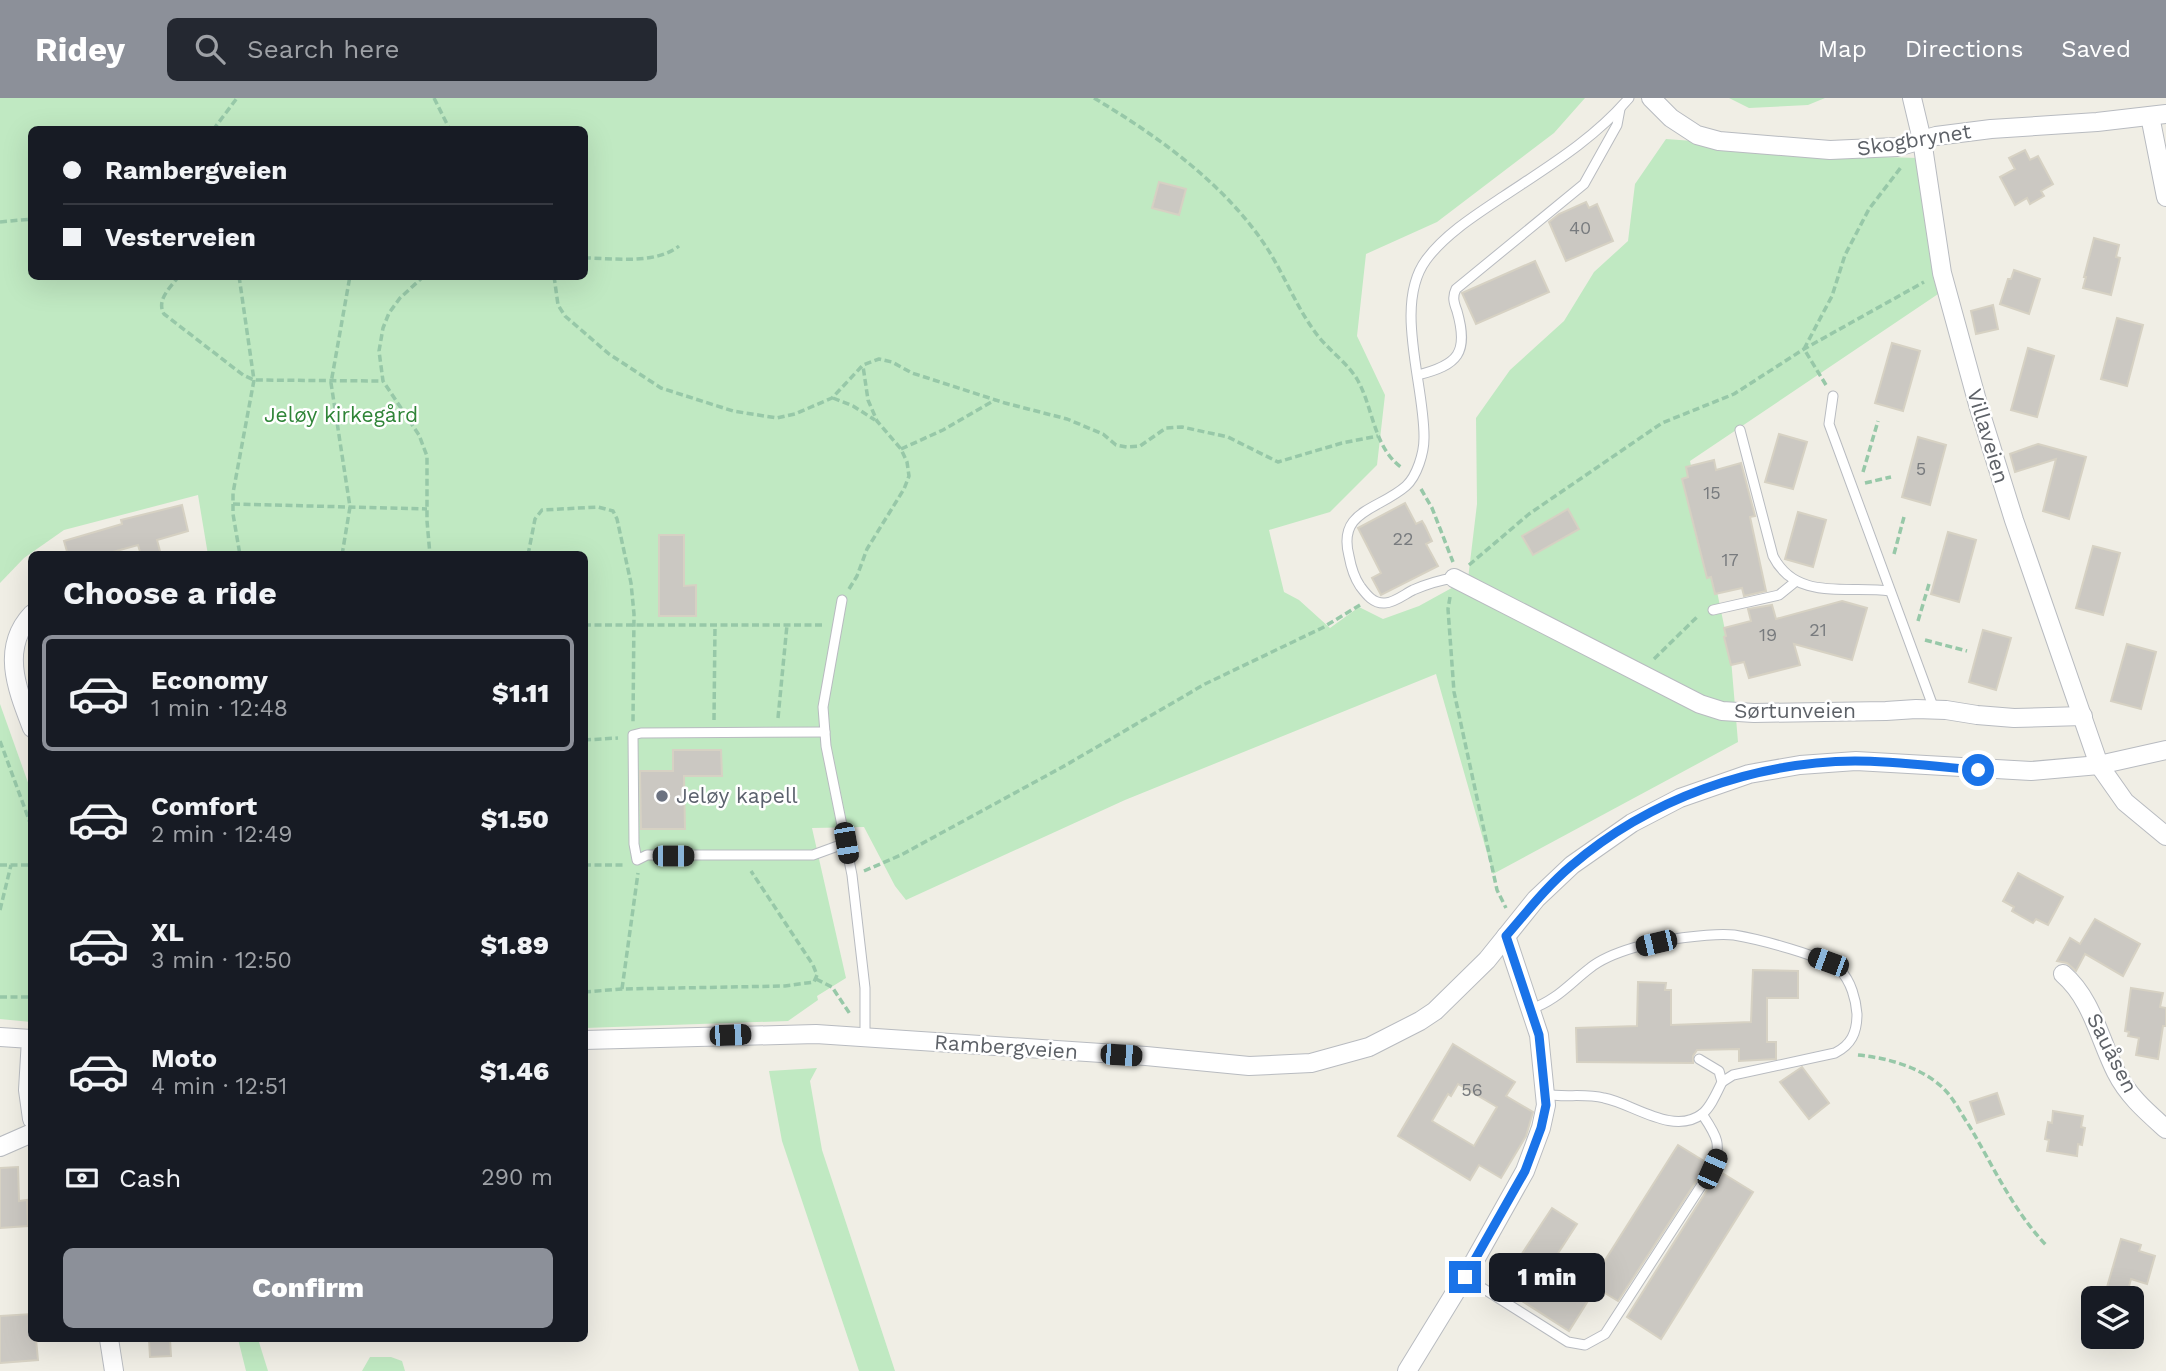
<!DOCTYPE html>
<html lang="en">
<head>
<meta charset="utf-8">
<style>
  :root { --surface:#171b24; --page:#242831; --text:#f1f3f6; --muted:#9ea1a6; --line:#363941; --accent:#8c9099 }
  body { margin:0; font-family:"Work Sans",sans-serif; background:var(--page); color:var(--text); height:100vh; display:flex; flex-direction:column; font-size:26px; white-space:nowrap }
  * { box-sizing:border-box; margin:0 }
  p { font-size:23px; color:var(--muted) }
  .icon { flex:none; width:38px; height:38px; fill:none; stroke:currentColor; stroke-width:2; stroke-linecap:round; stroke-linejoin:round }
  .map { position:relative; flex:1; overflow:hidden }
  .side { position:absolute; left:28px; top:453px; width:560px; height:791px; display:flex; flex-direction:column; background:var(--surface); border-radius:10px; box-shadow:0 7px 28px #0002 }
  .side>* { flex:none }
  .top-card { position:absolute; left:28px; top:28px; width:560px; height:154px; border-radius:10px; box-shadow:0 7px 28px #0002; display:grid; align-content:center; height:154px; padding:0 35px; background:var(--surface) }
  .buttons { position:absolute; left:2081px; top:1188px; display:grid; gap:14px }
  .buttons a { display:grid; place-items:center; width:63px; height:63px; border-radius:10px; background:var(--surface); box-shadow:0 7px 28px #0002; font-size:35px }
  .end { position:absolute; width:32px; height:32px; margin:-16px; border:9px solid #1a73e8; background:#fff; box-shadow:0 0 0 4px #fff }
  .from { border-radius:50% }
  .bubble { position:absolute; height:49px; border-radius:10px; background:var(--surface); box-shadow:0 7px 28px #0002; font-size:23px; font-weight:800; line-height:49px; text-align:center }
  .car { position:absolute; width:21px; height:42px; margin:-21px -10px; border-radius:9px; box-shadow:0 0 5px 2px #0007; background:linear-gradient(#222 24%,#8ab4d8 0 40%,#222 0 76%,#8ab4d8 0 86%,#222 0) }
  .top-card b { display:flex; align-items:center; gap:24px; height:66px; font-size:26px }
  .top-card b+b { border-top:2px solid var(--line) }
  .top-card i { width:18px; height:18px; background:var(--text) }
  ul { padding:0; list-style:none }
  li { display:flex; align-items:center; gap:21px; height:116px; margin:0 14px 10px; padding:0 21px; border:4px solid transparent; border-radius:10px }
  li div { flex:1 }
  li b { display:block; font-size:26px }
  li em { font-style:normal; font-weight:800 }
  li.active { border-color:var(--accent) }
  li>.icon { width:63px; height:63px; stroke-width:1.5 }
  h2 { padding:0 35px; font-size:32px; line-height:84px }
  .pay { display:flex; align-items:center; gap:18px; height:77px; padding:0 35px; font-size:26px }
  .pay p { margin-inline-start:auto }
  .primary-button { display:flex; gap:14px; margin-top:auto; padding:14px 35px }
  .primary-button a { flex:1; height:80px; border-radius:10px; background:var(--accent); color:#fff; font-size:28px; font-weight:800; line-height:80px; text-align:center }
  header { display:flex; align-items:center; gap:42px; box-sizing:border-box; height:98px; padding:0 35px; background:var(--accent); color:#fff }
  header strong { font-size:33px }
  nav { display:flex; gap:38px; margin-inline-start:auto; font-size:24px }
  .search { width:490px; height:63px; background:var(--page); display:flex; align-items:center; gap:18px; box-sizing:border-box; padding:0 24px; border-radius:10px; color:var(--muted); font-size:26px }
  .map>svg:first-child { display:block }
</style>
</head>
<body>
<header>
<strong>Ridey</strong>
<div class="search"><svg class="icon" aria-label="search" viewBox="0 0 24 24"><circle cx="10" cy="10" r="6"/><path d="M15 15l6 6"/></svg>Search here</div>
<nav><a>Map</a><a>Directions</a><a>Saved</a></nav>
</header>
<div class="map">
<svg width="2166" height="1273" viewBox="0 0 2166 1273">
  <rect width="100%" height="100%" fill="#f0eee5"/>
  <g fill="#c0e9c2" fill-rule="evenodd">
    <path d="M0,0h1585l-31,35 -117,89 -71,32 -9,82 28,59 -8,70 -47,47 -61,18 15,62 15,8 31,28 29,-21 24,12 36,-13 49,-27 9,-75 -1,-86 34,-48 54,-49 30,-49 34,-31 7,-57 31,-45 27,2 58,12 167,5 29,130 -257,173 41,198 7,83 -245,132 -57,-200 -311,126 -219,100 -11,-14 -31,-59 -52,1 34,150 -29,18 1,4 -30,21 -203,7 -1,-473h-376l-10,-60 -134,35 -40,28 -24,25zM32,32h552v146h-552z"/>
    <polygon points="1729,0 1825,0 1808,7 1749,10"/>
    <polygon points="0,606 31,693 31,924 0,921"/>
    <polygon points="817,970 810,983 822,1052 895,1273 859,1273 782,1043 769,973"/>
    <polygon points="238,1241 258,1241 268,1273 246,1273"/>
    <polygon points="370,1259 391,1259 402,1263 405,1273 362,1273"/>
  </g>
  <g fill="#cbc8c2" stroke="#d6d1c3" stroke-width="2" fill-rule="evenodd">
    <polygon points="2025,52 2030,62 2038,58 2053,86 2041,93 2044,98 2030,106 2027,100 2015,107 2000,79 2015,71 2009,60"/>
    <polygon points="1159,84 1186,91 1179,117 1152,110"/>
    <polygon points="1586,104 1589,110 1597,106 1613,143 1566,163 1549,124 1559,116"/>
    <polygon points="2094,140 2119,147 2116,159 2120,160 2111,197 2083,190 2086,179 2084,179"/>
    <polygon points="1535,163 1549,194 1476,226 1462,195"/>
    <polygon points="2014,172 2040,181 2029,216 2000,206 2008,181 2011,181"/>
    <polygon points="1993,207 1998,231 1976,236 1971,213"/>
    <polygon points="2117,220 2143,227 2127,288 2101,281"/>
    <polygon points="1892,245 1920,253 1903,313 1875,305"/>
    <polygon points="2028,250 2054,258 2037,319 2011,312"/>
    <polygon points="1779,336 1807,344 1793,391 1765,384"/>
    <polygon points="1918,339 1946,347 1930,407 1902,399"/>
    <polygon points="2038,346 2086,359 2069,421 2043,413 2056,361 2015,374 2010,356"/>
    <polygon points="1714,362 1716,372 1741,365 1755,418 1750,419 1766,493 1744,498 1742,490 1715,496 1711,479 1707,480 1682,381 1688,379 1686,369"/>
    <polygon points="1405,405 1416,426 1422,423 1425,428 1432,443 1426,446 1438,468 1381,497 1372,480 1381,475 1358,430"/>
    <polygon points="182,407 188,433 157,442 161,457 141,457 138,447 102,457 68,457 64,443 122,426 121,422"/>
    <polygon points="1568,411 1579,431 1533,457 1522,438"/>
    <polygon points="1798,414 1826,422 1813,469 1785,461"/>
    <polygon points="1948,434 1976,442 1959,504 1931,496"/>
    <polygon points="659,437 684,437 684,488 696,487 696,518 659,518"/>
    <polygon points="2093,448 2120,455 2103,517 2076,510"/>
    <polygon points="1842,503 1867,510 1852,562 1794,546 1800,567 1749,580 1744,564 1731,567 1724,539 1726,538 1724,530 1751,523 1748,511 1772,507 1776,521"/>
    <polygon points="1983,532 2011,540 1996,592 1969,584"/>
    <polygon points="2127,546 2156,554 2141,611 2111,603"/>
    <polygon points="673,652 721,652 722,678 684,678 685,731 641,731 640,673 673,673"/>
    <polygon points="2018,775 2063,799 2048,827 2036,821 2033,825 2012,813 2014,809 2003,803"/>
    <polygon points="2095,821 2140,846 2123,878 2085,856 2076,873 2067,865 2057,863 2070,840 2080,846"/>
    <polygon points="1753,872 1798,873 1798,900 1767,900 1767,944 1776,944 1776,961 1739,963 1739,951 1697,952 1693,958 1693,965 1577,964 1576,930 1637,928 1638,884 1666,885 1665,892 1671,892 1671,927 1751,924"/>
    <polygon points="2131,890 2163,895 2160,909 2166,910 2166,928 2163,928 2158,961 2136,957 2139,940 2128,938 2129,934 2125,933"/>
    <path d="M1453,946l62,38 -9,14 27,16 -7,24 -25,42 -22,-13 -9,15 -72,-44zM1458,986l39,23 -23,39 -42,-25 16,-27 3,2z"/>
    <polygon points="1802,969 1829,1005 1809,1021 1780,984"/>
    <polygon points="1997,995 2004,1016 1977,1025 1970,1004"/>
    <polygon points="2053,1013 2083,1018 2081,1029 2085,1030 2082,1047 2078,1046 2077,1058 2047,1053 2049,1042 2045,1041 2048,1024 2052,1025"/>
    <polygon points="1678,1047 1707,1065 1706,1068 1618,1203 1590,1186"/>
    <polygon points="18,1069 19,1103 27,1102 28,1128 0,1130 0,1070"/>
    <polygon points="1719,1073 1753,1094 1661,1241 1627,1219"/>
    <polygon points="1552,1110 1577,1126 1553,1163 1596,1190 1569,1233 1500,1189"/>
    <polygon points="2121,1141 2141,1147 2139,1153 2155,1158 2147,1186 2131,1181 2127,1196 2107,1189"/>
    <polygon points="32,1216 32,1241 36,1241 38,1262 0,1265 0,1218"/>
    <polygon points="149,1241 170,1241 171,1258 150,1259"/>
  </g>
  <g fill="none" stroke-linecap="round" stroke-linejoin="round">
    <defs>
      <g id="lane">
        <path d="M1418,277c40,-10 51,-22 39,-64 -3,-8 -5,-14 -1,-22l128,-105 33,-59 3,-16"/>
        <polyline points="1833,298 1829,326 1934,611"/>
        <path d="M1740,332l33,126c23,46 76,29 117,35"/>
        <path d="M1454,480c-14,2 -27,6 -41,12 -8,4 -19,13 -28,13 -12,1 -19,-9 -25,-17 -6,-9 -9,-19 -11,-30 -12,-46 30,-46 57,-70 11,-10 18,-33 18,-48 1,-52 -31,-133 2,-178 19,-26 51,-46 78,-64 45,-30 90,-57 125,-98"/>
        <polyline points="842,502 823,609 826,648 852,777 865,890 865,939"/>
        <polyline points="1713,512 1779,497 1795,484"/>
        <polyline points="825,634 641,635 633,637 634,746 637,762 647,757 813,757 846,745"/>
        <path d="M1529,912c28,-10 39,-25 61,-42 21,-17 65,-27 91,-30 16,-2 37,-5 53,-3 24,4 90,21 106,35 11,11 16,30 17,44 0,19 -6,31 -22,39l-102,22 -11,7"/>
        <path d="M1545,996c19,4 39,-1 59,4 28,5 69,38 98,16 9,-7 15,-22 20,-32l-3,-11 -20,-12"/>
        <path d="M1465,1179l103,65 17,3 20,-11 107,-165c11,-25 4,-34 -10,-55"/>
      </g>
      <g id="street">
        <polyline points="1651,0 1671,20 1697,37 1719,43 1830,52 1897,49 1936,38 1991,31 2097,24 2166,16"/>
        <polyline points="1912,0 1922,42 1942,175 1979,310 2014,422 2099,667 2125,704 2166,738"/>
        <polyline points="2150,18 2166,99"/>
        <polyline points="1454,480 1700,606 1722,613 1754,615 1886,613 1916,611 1946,612 1977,617 2014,620 2083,618"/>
        <path d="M32,516c-32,34 -15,75 0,114"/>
        <path d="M2063,876c29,25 36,64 53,98 12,24 31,40 50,57"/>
        <polyline points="0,939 31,941 28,992 32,1021"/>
        <polyline points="584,942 816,936 1146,958 1249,968 1311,965 1369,949 1420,923 1435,913 1487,862 1536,801 1572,767 1632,725 1680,700 1749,676 1800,667 1856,663 2031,673 2099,667 2166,652"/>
        <polyline points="0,1049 32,1035"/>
        <polyline points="109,1241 114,1273"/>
        <polyline points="1407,1273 1475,1162 1525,1073 1541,1030 1546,1007 1539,937 1506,838"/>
      </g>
    </defs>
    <use href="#lane" stroke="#b8bbc0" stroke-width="11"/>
    <use href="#street" stroke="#b8bbc0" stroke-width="20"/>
    <g stroke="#97c8a8" stroke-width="3.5" stroke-dasharray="7 3.5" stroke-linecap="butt">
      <polyline points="434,0 450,32"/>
      <path d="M1094,0c65,39 131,86 173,150 18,28 30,61 51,88 12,15 29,27 39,43 17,30 16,68 45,89"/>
      <polyline points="213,32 237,0"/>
      <polyline points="0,124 32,121"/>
      <path d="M584,160c29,0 71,7 95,-12"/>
      <path d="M179,178c-9,12 -23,24 -15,38l79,61 11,5 128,1"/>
      <polyline points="239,178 254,282 233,395 233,416 240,457"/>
      <polyline points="424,178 400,200 389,215 383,230 379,253 383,283 419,337 427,358 427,423 430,457"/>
      <polyline points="554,178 558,207 565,218 609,256 661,290 733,313 777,320 795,316 832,300 863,267 879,261 892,264 912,275 1005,305 1067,321 1103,336 1116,347 1127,349 1140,348 1166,330 1182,329 1228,339 1278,364 1342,345 1378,338"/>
      <polyline points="1826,287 1804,251 1832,198 1845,157 1869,111 1902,68"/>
      <polyline points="833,300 853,308 875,322"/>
      <polyline points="901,351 943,332 995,302"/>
      <polyline points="1863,374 1878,323"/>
      <polyline points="1865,385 1891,379"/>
      <polyline points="1421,391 1432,410 1453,464"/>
      <polyline points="233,406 427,411"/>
      <polyline points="1894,456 1904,419"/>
      <polyline points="342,457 350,409 331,285 350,178"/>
      <polyline points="528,457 535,421 542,412 598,409 613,413 617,421 631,485 634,516 633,624"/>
      <polyline points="1469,467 1529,416 1662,325 1734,296 1804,251 1924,184"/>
      <polyline points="849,491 857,478 867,451 904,391 909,378 907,364 901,351 877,323 868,302 863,268"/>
      <polyline points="1450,499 1448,511 1454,594 1497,792 1506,810"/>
      <polyline points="1918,523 1929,486"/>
      <polyline points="584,527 824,527"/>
      <polyline points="1925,542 1967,553"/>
      <polyline points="1654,561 1699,517"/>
      <polyline points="778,620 787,527"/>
      <polyline points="714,622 715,528"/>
      <polyline points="584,642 618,640"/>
      <polyline points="0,643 32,730"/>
      <polyline points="0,767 32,767"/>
      <polyline points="584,767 623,767"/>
      <polyline points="864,773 901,757 1066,667 1205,586 1322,530 1360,507"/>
      <polyline points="0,812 11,767"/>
      <polyline points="816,881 832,889 850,916"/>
      <polyline points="622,891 638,775"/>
      <polyline points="584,894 622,891 785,888 814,884 817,877 813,867 751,773"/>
      <polyline points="0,899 32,899"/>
      <path d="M1858,957c30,3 62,12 84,32 12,11 19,27 28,40 24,41 43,83 76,118"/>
    </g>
    <use href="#lane" stroke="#fff" stroke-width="9"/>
    <use href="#street" stroke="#fff" stroke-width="18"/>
  </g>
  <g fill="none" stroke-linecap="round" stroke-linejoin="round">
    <path stroke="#1a73e8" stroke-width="9" d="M1465,1179l60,-106 16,-43 5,-23 -7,-70 -33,-99c21,-24 40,-49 65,-70 78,-67 182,-104 284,-105 41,0 82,6 123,9"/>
  </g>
  <circle fill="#6b7280" stroke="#fff" stroke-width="2.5" cx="662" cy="698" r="7"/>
  <g text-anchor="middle" stroke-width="5" stroke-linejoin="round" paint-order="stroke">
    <g font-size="18" fill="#787b7e">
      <text x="1580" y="136">40</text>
      <text x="1921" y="377">5</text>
      <text x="1712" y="401">15</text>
      <text x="1403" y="447">22</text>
      <text x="1730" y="468">17</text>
      <text x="1818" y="538">21</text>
      <text x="1768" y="543">19</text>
      <text x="1472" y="998">56</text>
    </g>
    <g font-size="21" fill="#5d6167" stroke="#fff">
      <text transform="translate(1914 42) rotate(-9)" y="7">Skogbrynet</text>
      <text transform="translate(1988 338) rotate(73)" y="7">Villaveien</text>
      <text x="1795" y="620">Sørtunveien</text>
      <text transform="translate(1006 949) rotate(4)" y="7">Rambergveien</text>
      <text transform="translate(2112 955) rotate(63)" y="7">Sauåsen</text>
    </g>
    <g font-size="21" fill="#2f8437" stroke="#fff">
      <text x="341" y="324">Jeløy kirkegård</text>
    </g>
    <g font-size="21" fill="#5b616d" stroke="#fff" text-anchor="start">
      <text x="676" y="705">Jeløy kapell</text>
    </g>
  </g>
</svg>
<div class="buttons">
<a><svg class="icon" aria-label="layers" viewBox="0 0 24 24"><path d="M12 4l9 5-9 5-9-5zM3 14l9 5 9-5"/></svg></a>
</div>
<i class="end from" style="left:1978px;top:672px"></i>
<i class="end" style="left:1465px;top:1179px"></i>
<div class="bubble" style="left:1489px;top:1155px;width:116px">1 min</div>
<i class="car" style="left:846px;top:745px;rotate:170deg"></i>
<i class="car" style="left:673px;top:758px;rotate:90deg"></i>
<i class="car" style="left:1656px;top:845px;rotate:257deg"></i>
<i class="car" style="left:1828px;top:864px;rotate:290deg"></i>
<i class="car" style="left:730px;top:937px;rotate:88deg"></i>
<i class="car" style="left:1121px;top:957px;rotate:94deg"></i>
<i class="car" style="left:1712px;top:1071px;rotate:24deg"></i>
<div class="top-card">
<b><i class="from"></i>Rambergveien</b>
<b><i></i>Vesterveien</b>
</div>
<section class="side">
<h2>Choose a ride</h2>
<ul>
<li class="active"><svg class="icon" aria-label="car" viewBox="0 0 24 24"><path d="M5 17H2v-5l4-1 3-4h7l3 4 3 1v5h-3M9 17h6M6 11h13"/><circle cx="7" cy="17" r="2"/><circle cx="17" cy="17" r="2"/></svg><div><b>Economy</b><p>1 min · 12:48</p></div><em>$1.11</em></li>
<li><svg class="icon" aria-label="car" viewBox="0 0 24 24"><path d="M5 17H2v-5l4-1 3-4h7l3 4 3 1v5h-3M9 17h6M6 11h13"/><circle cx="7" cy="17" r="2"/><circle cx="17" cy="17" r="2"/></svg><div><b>Comfort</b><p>2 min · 12:49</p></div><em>$1.50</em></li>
<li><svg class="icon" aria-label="car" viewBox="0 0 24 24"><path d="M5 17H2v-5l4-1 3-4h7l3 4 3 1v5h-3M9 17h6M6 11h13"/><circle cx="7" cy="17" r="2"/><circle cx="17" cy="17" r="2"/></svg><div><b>XL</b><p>3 min · 12:50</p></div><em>$1.89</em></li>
<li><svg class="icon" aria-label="car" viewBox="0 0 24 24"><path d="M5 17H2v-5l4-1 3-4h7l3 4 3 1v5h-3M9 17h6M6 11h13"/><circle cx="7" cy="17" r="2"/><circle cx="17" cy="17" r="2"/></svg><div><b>Moto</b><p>4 min · 12:51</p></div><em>$1.46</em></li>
</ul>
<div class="pay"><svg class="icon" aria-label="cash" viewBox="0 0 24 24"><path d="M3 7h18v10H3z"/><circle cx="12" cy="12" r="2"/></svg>Cash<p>290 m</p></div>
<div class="primary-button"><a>Confirm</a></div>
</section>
</div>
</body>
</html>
